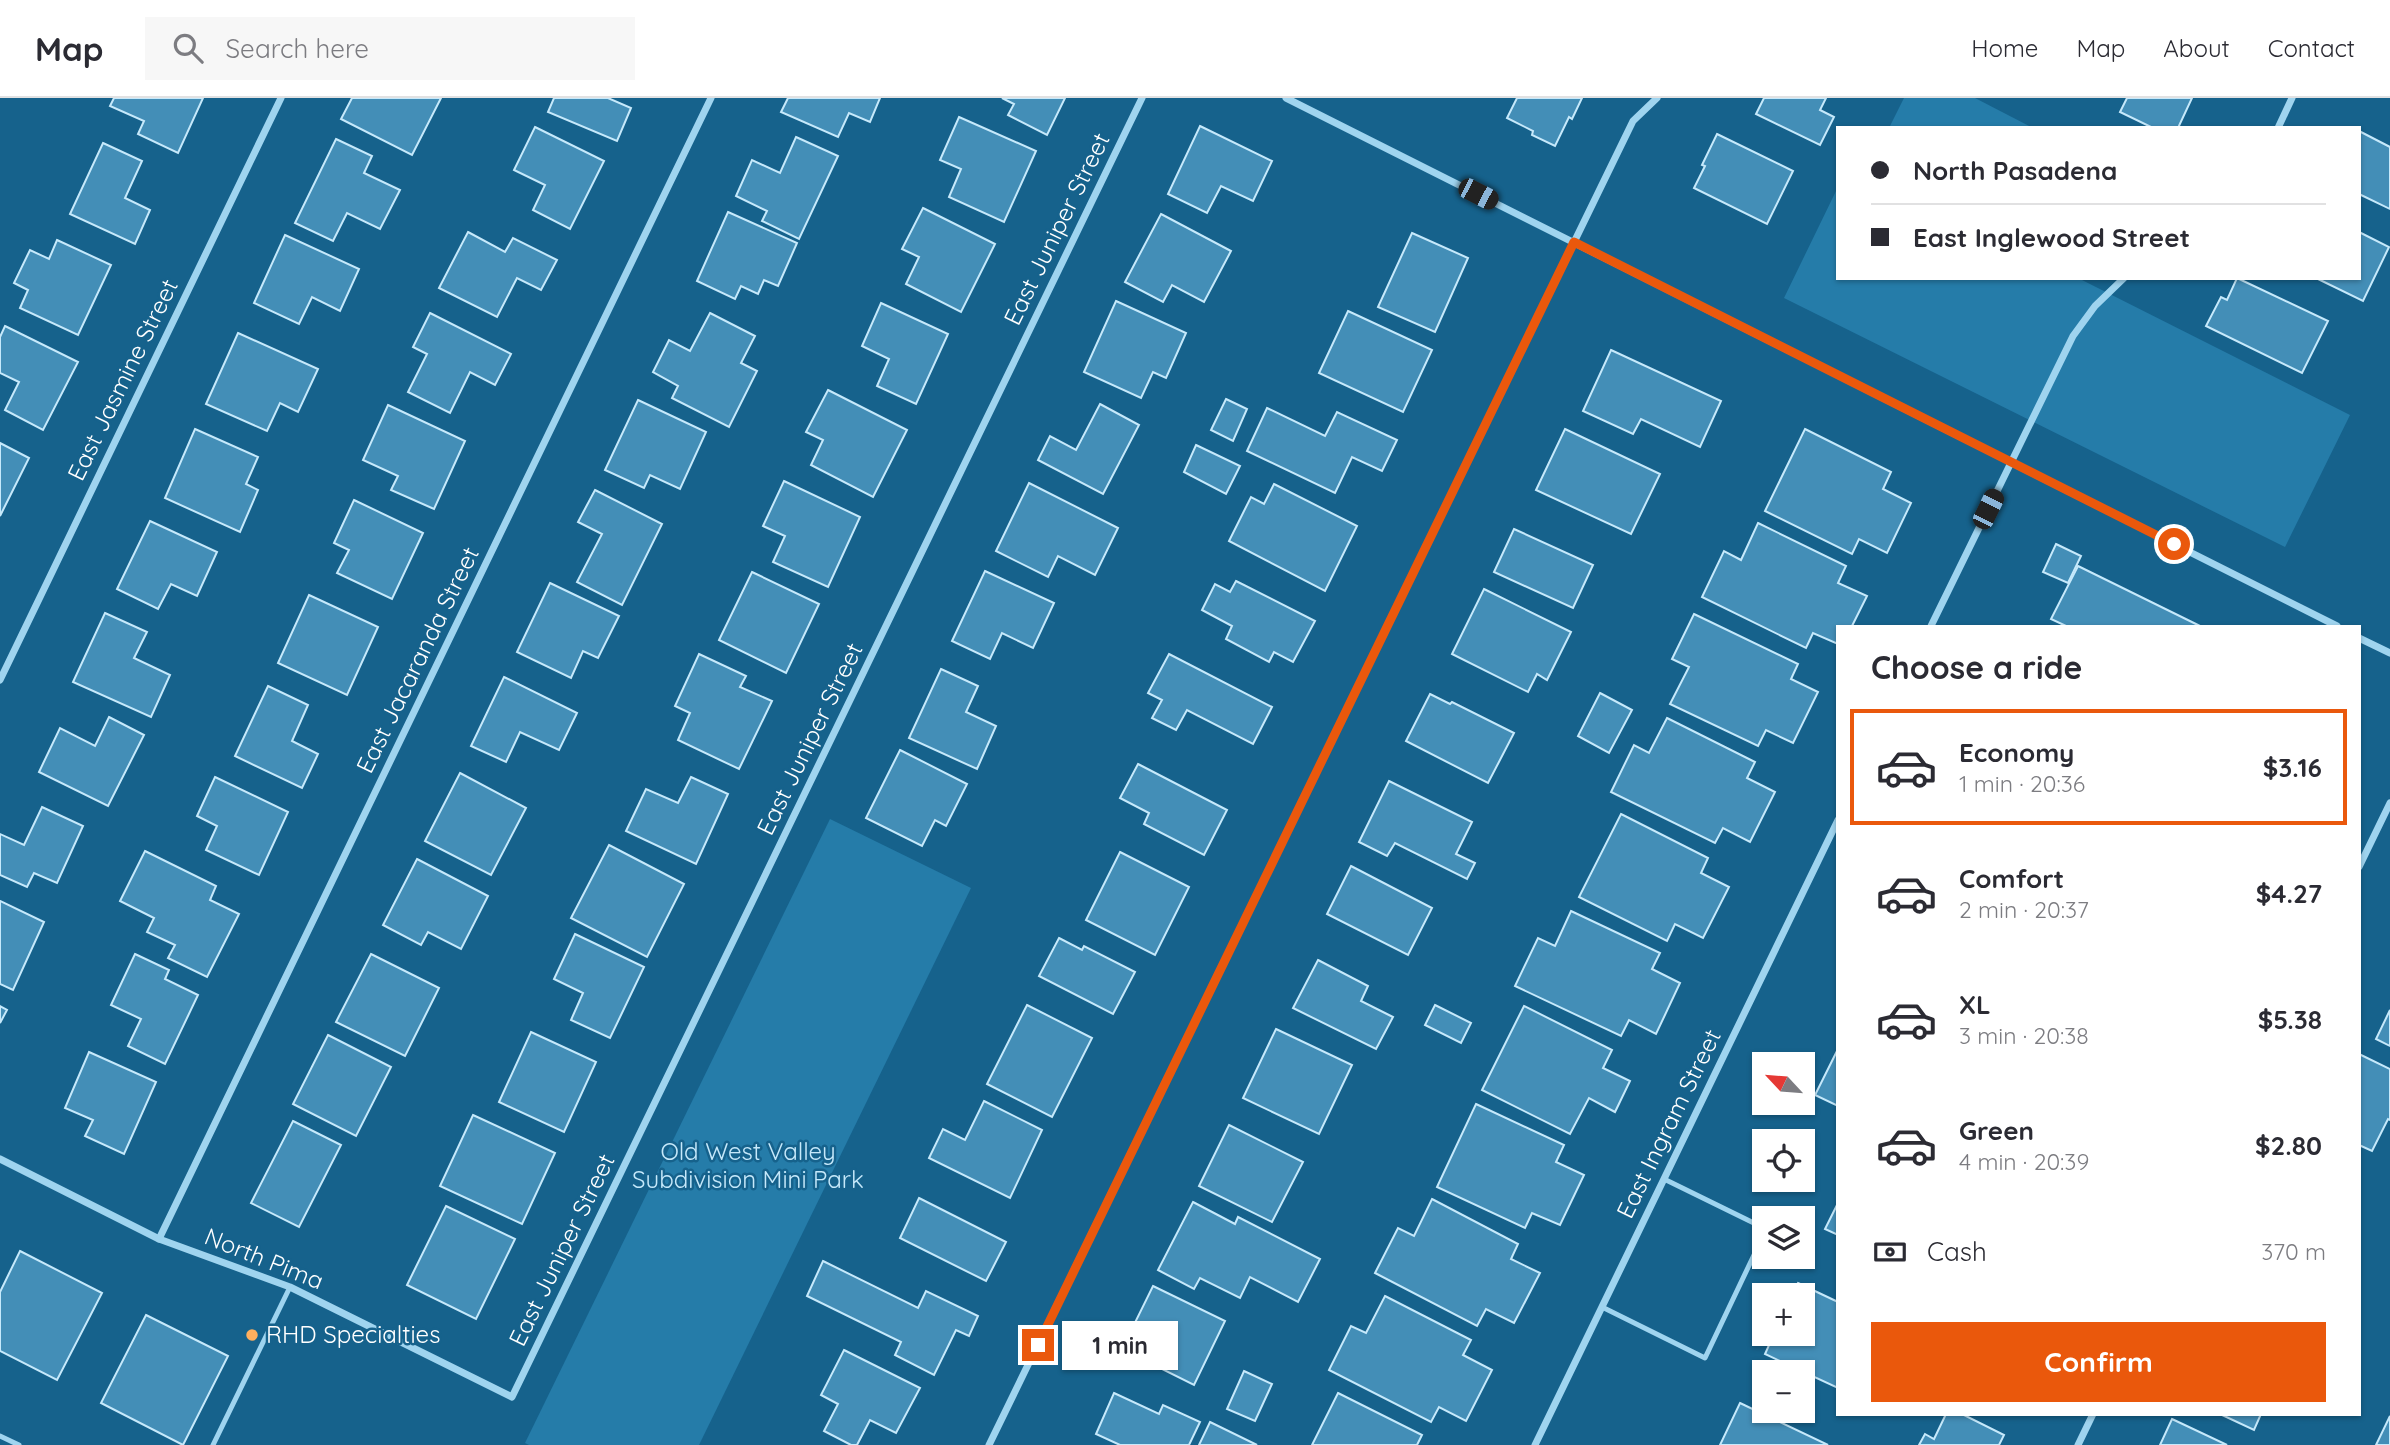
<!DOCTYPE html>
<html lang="en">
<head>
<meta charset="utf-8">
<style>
  :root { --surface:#fff; --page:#f7f7f7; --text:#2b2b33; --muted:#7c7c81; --line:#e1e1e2; --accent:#ea580c }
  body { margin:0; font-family:Quicksand,sans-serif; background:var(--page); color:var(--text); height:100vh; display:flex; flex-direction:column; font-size:26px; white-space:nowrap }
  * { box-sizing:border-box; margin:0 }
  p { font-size:23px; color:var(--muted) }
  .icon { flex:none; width:38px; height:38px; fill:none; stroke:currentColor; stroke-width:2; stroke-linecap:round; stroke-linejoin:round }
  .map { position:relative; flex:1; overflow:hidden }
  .drawer { position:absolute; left:1836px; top:527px; width:525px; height:791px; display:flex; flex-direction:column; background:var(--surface); border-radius:0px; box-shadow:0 2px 5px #0004 }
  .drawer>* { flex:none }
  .top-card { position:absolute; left:1836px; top:28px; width:525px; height:154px; border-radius:0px; box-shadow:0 2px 5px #0004; display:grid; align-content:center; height:154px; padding:0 35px; background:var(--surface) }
  .needle { width:46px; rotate:296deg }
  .fabs { position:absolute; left:1752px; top:954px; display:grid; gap:14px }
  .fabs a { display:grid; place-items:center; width:63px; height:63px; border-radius:0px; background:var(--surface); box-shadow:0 2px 5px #0004; font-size:35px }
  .end { position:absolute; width:32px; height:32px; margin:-16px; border:9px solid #ea580c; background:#fff; box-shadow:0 0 0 4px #fff }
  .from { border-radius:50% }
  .bubble { position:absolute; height:49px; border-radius:0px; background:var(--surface); box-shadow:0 2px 5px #0004; font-size:23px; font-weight:700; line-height:49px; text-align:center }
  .car { position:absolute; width:21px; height:42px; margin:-21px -10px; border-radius:9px; box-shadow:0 0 5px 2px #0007; background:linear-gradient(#222 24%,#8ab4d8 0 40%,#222 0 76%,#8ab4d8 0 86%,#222 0) }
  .top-card b { display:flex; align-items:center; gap:24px; height:66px; font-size:26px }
  .top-card b+b { border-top:2px solid var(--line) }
  .top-card i { width:18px; height:18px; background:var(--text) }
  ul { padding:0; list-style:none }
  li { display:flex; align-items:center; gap:21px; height:116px; margin:0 14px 10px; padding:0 21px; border:4px solid transparent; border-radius:0px }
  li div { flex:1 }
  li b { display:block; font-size:26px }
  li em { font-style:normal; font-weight:700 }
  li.current { border-color:var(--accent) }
  li>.icon { width:63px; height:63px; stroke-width:1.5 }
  h2 { padding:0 35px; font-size:32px; line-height:84px }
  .pay { display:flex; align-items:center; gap:18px; height:77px; padding:0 35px; font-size:26px }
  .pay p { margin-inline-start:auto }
  .action { display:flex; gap:14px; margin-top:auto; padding:14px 35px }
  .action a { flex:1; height:80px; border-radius:0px; background:var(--accent); color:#fff; font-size:28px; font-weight:700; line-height:80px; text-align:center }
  header { display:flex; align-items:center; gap:42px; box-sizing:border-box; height:98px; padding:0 35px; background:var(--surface); border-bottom:2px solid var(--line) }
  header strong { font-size:33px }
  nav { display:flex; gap:38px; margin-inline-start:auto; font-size:24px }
  .search { width:490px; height:63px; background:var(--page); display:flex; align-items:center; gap:18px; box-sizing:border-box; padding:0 24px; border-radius:0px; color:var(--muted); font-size:26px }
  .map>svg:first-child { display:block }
</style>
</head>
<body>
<header>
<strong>Map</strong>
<div class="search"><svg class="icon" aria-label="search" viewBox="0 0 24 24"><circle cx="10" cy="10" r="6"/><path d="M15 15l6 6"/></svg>Search here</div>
<nav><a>Home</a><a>Map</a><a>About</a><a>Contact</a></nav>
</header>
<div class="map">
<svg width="2390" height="1347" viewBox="0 0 2390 1347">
  <rect width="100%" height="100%" fill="#16628c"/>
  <g fill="#257ca9">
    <polygon points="1904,0 1975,0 2033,30 1889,30"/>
    <polygon points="1837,91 1838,180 2078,180 2350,317 2285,449 1784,200"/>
    <polygon points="830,721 971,790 699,1347 529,1347 525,1345"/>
  </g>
  <g fill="#438eb7" stroke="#c6e9fb" stroke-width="2">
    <polygon points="114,0 203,0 178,55 138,36 144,23 110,8"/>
    <polygon points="352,0 441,0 412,57 341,21"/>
    <polygon points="554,0 608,0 631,10 617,43 548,14"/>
    <polygon points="788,0 880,0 870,24 849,15 838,39 781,14"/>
    <polygon points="1002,0 1065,0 1047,37 1008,17 1014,6"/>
    <polygon points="1517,0 1582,0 1572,21 1569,19 1555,48 1532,37 1533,33 1507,20"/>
    <polygon points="1764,0 1826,0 1820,12 1834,19 1820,47 1756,16"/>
    <polygon points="2127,0 2192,0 2178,30 2153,30 2120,14"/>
    <polygon points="959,19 1036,53 1004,124 949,99 961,71 940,62"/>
    <polygon points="1200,28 1272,63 1253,103 1221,88 1207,115 1168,96"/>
    <polygon points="535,29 604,63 570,131 533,112 545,87 514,72"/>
    <polygon points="2359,33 2390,49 2390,111 2359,96"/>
    <polygon points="1717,36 1793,73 1767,126 1694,90 1705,68 1702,67"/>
    <polygon points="796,39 838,58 799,141 762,123 767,113 736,98 752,62 780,75"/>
    <polygon points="336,41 372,58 364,75 400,92 380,131 347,115 333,143 295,125"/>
    <polygon points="103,45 142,63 125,100 150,112 135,146 70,116"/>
    <polygon points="923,110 995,146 961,214 906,186 919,159 902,151"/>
    <polygon points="728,114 797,145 778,188 764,182 758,196 741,188 735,201 697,183"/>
    <polygon points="1161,116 1231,153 1204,204 1172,187 1163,204 1125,184"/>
    <polygon points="468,134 505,154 513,140 557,162 541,192 517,180 497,219 439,190"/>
    <polygon points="2359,134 2389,149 2363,203 2316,180 2359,180"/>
    <polygon points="1412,135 1468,160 1435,234 1378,209"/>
    <polygon points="285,137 359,171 340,213 312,199 299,226 254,205"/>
    <polygon points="57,142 111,167 78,237 20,210 28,192 14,185 30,152 49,161"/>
    <polygon points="2237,180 2328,223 2302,275 2206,228 2221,199 2227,202"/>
    <polygon points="1116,203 1186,235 1166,280 1153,274 1141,300 1084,274"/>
    <polygon points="881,205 948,236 916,306 877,288 889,261 862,248"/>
    <polygon points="1348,213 1432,252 1403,314 1319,275"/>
    <polygon points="430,215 511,256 495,287 470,274 450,315 408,294 427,256 413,249"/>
    <polygon points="710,215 755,238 741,265 757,273 729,329 672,300 678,288 653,274 669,242 690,253"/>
    <polygon points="5,228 78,264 43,332 5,312 19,284 0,275 0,239"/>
    <polygon points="238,235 318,271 298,314 280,305 267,333 206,306"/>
    <polygon points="1611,252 1721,303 1700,349 1641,321 1633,336 1583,313"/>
    <polygon points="828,292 907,332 873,399 811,367 823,342 806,334"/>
    <polygon points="1226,301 1247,311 1233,343 1211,332"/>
    <polygon points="638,302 706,334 680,391 650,377 644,390 605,372"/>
    <polygon points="1100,306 1139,327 1103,396 1038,362 1050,338 1076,352"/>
    <polygon points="388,307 465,343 434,411 391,392 398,378 363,362"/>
    <polygon points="1267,310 1325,338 1337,314 1397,342 1382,373 1352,359 1335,395 1247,353"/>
    <polygon points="195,331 258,359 246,386 258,392 240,434 165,400"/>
    <polygon points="1565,331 1660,376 1631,436 1536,392"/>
    <polygon points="1805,331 1891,374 1883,391 1911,405 1887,455 1859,441 1852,456 1765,413"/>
    <polygon points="0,345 29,360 0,418"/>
    <polygon points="1196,347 1240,368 1226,396 1184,374"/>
    <polygon points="784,383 860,419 828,489 773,464 785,438 763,428"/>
    <polygon points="1029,385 1118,430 1095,477 1058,458 1048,479 996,453"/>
    <polygon points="1274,386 1357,428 1325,493 1229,443 1251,399 1264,406"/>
    <polygon points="595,392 662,426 622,507 577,484 602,436 578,424"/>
    <polygon points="354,402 423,435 392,501 337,475 349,452 334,445"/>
    <polygon points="150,423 217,454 197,498 171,486 158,511 117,491"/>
    <polygon points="1758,425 1846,468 1838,485 1867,498 1852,528 1838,528 1838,546 1813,535 1806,550 1702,499 1724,453 1741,462"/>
    <polygon points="1514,431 1593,467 1573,510 1494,474"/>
    <polygon points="2056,446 2081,458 2068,485 2043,474"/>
    <polygon points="2078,468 2200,528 2066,528 2051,521"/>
    <polygon points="985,473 1054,505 1033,550 1002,535 990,561 952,543"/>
    <polygon points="752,474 819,506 786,575 719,542"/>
    <polygon points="1236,483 1315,523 1293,564 1274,554 1269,564 1226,541 1232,528 1202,512 1215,486 1230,494"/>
    <polygon points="550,485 619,518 598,560 583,553 571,580 517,554"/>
    <polygon points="1484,491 1571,534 1547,582 1537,576 1528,594 1452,556"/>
    <polygon points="309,497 378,529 347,597 278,565"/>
    <polygon points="105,515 147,534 134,560 170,577 151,619 73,584"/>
    <polygon points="1694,516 1798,566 1791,581 1818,594 1793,645 1766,632 1758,648 1670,606 1689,569 1672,561"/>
    <polygon points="699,556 746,578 740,589 772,603 739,671 678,642 690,615 675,608"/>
    <polygon points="1169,556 1272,609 1253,646 1187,612 1176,632 1152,620 1162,602 1148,595"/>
    <polygon points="941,571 978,588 966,614 996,628 977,671 909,640"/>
    <polygon points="504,579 577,615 559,652 520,634 506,664 471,648"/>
    <polygon points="268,588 308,607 292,643 318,656 302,690 235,658"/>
    <polygon points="1600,595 1632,612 1609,655 1578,638"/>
    <polygon points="1430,596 1450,606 1452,604 1514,635 1488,685 1406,643"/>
    <polygon points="109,619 144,637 108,708 39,674 60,630 95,648"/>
    <polygon points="1667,620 1755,664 1747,680 1775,694 1750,744 1723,730 1715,745 1611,694 1634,647 1649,655"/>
    <polygon points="900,652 967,686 946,728 935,722 922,748 866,720"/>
    <polygon points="1138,666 1227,712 1204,757 1144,726 1149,715 1120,700"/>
    <polygon points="460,675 526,710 491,777 425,743"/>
    <polygon points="215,679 288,714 259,777 206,752 217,728 197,718"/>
    <polygon points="691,679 728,696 696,766 626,733 646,691 678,705"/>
    <polygon points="1389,683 1472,724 1456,756 1475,765 1467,781 1395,745 1387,758 1359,744"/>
    <polygon points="42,709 83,728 57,785 34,775 27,789 0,777 0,736 24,747"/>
    <polygon points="1621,716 1708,760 1701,775 1729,789 1703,840 1675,826 1667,843 1579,799"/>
    <polygon points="609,747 684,786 647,859 571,820"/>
    <polygon points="145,753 216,788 210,802 239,816 207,879 168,860 175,847 147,834 154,820 120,803"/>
    <polygon points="1120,754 1189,789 1155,857 1086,822"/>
    <polygon points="417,761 488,798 461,851 428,834 421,847 383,827"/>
    <polygon points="1351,768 1432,810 1408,857 1327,816"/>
    <polygon points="0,803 44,824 13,892 0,886"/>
    <polygon points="1571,813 1660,855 1652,871 1680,885 1656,936 1629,922 1621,938 1515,888 1538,840 1555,848"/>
    <polygon points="575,836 644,869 610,940 571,922 583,895 554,881"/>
    <polygon points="1059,840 1082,852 1084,848 1135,874 1113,916 1039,878"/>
    <polygon points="135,856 169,872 165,881 198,897 165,966 128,948 141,921 111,907"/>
    <polygon points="371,856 439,890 405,958 336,924"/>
    <polygon points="1318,862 1368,888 1361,903 1393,919 1376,951 1293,910"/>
    <polygon points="1027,907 1092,940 1052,1019 987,986"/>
    <polygon points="1435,907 1471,925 1461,945 1425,927"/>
    <polygon points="0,908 7,912 0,925"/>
    <polygon points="1524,908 1612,952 1603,970 1630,983 1615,1014 1589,1000 1570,1036 1482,992"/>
    <polygon points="2390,912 2390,948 2376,941"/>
    <polygon points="1276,931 1352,967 1319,1036 1243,1000"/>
    <polygon points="531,934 596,964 564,1034 499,1004"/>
    <polygon points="328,937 391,969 356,1038 293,1006"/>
    <polygon points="1838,951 1838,1008 1815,997"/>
    <polygon points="89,954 156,984 124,1056 85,1038 93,1022 65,1010"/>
    <polygon points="2359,956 2390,971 2390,1022 2388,1021 2372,1053 2359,1047"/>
    <polygon points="984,1003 1042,1032 1010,1100 929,1060 943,1031 965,1042"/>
    <polygon points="1476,1006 1564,1047 1556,1064 1584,1077 1560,1127 1532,1115 1525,1130 1437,1089"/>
    <polygon points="473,1017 555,1055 522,1126 440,1088"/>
    <polygon points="293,1023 341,1047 299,1129 251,1105"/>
    <polygon points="1229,1027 1303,1064 1272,1124 1199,1088"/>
    <polygon points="919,1100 1006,1144 986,1183 900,1140"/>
    <polygon points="1432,1101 1518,1146 1511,1161 1540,1175 1514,1225 1486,1211 1477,1228 1375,1175 1398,1130 1414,1138"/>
    <polygon points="1193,1104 1235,1126 1238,1119 1320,1161 1298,1204 1250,1179 1240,1200 1200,1180 1194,1191 1158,1172"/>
    <polygon points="1838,1105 1838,1137 1825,1131"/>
    <polygon points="446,1108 515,1141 476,1221 407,1187"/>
    <polygon points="20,1153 102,1195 57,1282 0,1253 0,1194"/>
    <polygon points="823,1163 918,1210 926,1193 978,1218 969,1238 956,1232 934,1277 895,1257 901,1244 807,1198"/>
    <polygon points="1798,1185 1838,1204 1838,1290 1765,1256 1774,1236 1802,1236 1802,1197 1793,1197"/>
    <polygon points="1153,1188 1225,1223 1194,1287 1122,1251"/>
    <polygon points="1385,1198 1471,1242 1463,1257 1492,1272 1466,1323 1439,1309 1431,1324 1329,1272 1351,1228 1366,1235"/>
    <polygon points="146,1217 228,1258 183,1347 101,1305"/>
    <polygon points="844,1252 920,1290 896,1335 870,1322 857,1347 851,1347 824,1333 838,1306 821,1297"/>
    <polygon points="1244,1273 1272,1286 1255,1323 1227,1311"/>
    <polygon points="1114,1295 1159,1316 1163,1307 1200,1324 1189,1347 1120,1347 1096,1336"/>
    <polygon points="1338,1295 1422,1337 1417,1347 1312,1347"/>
    <polygon points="1740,1305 1828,1347 1720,1347"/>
    <polygon points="1946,1316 1962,1316 2004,1337 1999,1347 1919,1347 1925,1336 1934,1341"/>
    <polygon points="2220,1316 2261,1316 2254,1332"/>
    <polygon points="2390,1318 2390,1347 2376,1347"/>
    <polygon points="2172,1321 2227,1347 2160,1347"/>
    <polygon points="1210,1324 1257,1347 1199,1347"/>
  </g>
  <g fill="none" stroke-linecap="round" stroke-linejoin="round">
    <g stroke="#9fd4ef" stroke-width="5">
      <polyline points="1664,1081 1764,1130"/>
      <polyline points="1602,1209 1705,1260 1764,1136"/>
      <polyline points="0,1338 19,1347"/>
      <polyline points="213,1347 290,1189"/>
    </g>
    <g stroke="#9fd4ef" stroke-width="7">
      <polyline points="1286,0 2337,528"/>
      <polyline points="2278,30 2292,0"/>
      <polyline points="1931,528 2073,238 2095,208 2124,180"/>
      <polyline points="2359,540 2390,555"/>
      <polyline points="0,582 281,0"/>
      <polyline points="2359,769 2390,705"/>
      <polyline points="0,1061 159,1141 290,1189 512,1299 1142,0"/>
      <polyline points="159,1141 711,0"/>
      <polyline points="989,1347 1633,23 1657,0"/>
      <polyline points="1535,1347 1838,722"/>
      <polyline points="2078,1347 2093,1316"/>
    </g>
  </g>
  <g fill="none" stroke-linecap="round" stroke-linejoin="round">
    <polyline stroke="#ea580c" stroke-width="9" points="1038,1247 1574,144 2174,446"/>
  </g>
  <circle fill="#ffaf5e" stroke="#16628c" stroke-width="2.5" cx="252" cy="1237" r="7"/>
  <g text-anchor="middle" stroke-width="5" stroke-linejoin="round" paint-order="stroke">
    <g font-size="24" fill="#fff" stroke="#16628c">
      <text transform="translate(1057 131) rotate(-64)" y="8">East Juniper Street</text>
      <text transform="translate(123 282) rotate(-64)" y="8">East Jasmine Street</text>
      <text transform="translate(418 562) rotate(-64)" y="8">East Jacaranda Street</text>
      <text transform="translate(810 641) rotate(-64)" y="8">East Juniper Street</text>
      <text transform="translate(1669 1026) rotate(-64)" y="8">East Ingram Street</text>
      <text transform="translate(562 1152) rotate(-64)" y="8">East Juniper Street</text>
      <text transform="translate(264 1161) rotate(22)" y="8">North Pima</text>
    </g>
    <g font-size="24" fill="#c6e9fb" stroke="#16628c">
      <text x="748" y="1062">Old West Valley<tspan x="748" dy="28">Subdivision Mini Park</tspan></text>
    </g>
    <g font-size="24" fill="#fff" stroke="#16628c" text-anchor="start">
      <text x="266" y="1245">RHD Specialties</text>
    </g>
  </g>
</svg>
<div class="fabs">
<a><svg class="needle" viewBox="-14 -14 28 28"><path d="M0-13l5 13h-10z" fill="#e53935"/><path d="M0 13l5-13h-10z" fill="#7c7c81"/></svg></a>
<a><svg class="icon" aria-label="locate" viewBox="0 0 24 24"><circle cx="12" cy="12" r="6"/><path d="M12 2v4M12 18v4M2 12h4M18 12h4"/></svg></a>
<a><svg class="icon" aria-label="layers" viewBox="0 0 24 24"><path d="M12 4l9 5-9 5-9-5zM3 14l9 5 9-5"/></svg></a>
<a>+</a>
<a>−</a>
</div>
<i class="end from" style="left:2174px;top:446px"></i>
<i class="end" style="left:1038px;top:1247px"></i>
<div class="bubble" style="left:1062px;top:1223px;width:116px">1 min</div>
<i class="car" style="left:1478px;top:96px;rotate:117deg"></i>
<i class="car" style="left:1988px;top:411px;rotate:26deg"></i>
<div class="top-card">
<b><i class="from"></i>North Pasadena</b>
<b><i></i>East Inglewood Street</b>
</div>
<section class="drawer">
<h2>Choose a ride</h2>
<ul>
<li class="current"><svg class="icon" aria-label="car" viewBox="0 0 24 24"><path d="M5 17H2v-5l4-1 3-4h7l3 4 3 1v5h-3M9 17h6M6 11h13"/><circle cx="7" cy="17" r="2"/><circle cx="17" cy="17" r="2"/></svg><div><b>Economy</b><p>1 min · 20:36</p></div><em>$3.16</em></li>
<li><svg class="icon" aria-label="car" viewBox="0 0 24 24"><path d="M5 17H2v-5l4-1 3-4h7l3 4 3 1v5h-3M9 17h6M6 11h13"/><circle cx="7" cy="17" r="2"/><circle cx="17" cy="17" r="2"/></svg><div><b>Comfort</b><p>2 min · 20:37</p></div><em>$4.27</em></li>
<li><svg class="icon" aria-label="car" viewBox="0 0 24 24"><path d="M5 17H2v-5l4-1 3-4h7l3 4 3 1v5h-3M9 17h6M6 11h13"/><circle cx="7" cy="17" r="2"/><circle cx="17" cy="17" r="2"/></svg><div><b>XL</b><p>3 min · 20:38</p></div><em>$5.38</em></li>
<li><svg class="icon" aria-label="car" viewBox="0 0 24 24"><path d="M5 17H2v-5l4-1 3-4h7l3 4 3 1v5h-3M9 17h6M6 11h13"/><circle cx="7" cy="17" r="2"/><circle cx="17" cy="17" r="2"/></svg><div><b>Green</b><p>4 min · 20:39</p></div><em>$2.80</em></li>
</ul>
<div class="pay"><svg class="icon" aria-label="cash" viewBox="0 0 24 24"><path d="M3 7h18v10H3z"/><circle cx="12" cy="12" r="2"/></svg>Cash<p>370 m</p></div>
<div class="action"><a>Confirm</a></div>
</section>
</div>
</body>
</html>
